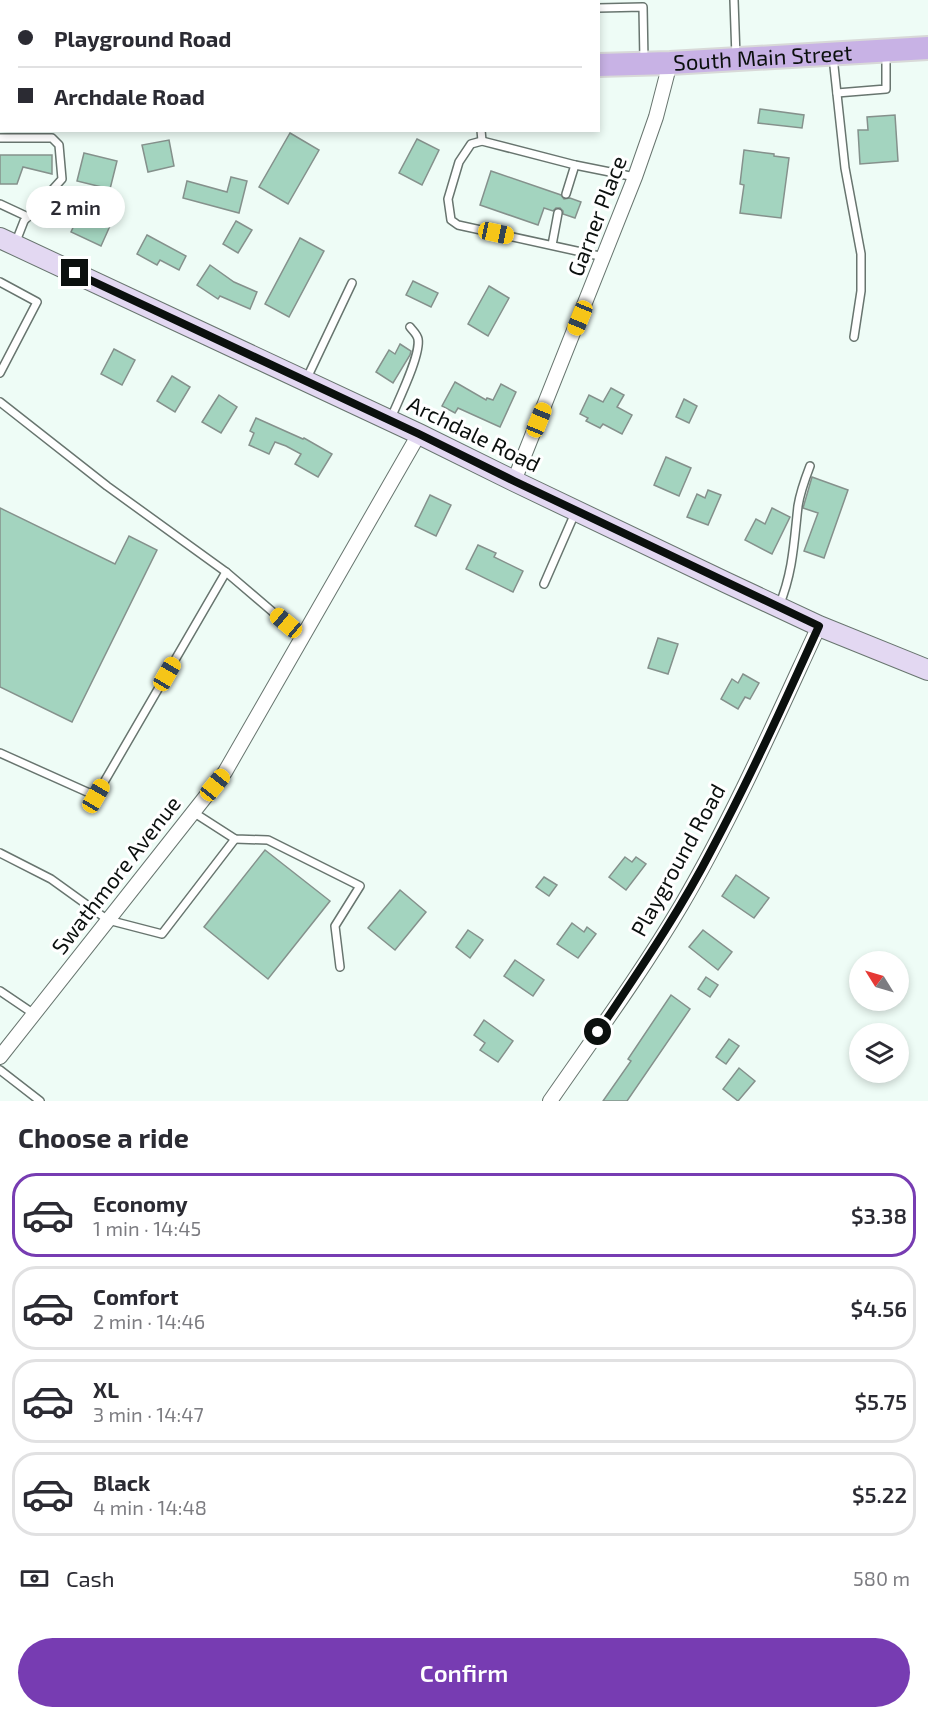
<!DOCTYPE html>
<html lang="en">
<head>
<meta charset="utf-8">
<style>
  :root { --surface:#fff; --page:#f7f7f7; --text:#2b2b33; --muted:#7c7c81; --line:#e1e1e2; --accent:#773cb2 }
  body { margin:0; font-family:"Exo 2",sans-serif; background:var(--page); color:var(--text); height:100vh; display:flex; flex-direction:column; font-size:22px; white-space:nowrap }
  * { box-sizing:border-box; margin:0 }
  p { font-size:20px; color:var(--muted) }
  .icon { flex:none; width:33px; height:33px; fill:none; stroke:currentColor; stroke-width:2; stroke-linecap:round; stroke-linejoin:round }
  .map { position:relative; height:1101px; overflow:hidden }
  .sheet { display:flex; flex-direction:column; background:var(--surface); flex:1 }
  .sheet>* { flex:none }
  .banner { position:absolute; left:0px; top:0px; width:600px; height:132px; box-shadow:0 3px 9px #0003; display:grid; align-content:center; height:132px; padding:0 18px; background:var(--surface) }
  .needle { width:39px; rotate:307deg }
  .controls { position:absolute; left:849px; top:951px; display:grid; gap:12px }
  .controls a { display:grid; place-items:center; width:60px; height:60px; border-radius:50%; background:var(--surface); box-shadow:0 3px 9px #0003; font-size:30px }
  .end { position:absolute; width:27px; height:27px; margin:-14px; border:8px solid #0b100e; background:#fff; box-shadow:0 0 0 3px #fff }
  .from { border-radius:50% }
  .bubble { position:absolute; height:42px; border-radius:21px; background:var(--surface); box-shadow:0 3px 9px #0003; font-size:20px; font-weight:600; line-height:42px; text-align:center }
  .car { position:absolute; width:18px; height:36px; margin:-18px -9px; border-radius:8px; box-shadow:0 0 4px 2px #0007; background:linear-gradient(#f5c518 24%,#345 0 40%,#f5c518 0 76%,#345 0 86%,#f5c518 0) }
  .banner b { display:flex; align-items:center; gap:21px; height:57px; font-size:22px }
  .banner b+b { border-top:2px solid var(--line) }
  .banner i { width:15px; height:15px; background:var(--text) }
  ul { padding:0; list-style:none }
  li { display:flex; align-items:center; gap:18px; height:84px; margin:0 12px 9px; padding:0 6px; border:3px solid var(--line); border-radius:24px }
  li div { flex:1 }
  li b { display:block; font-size:22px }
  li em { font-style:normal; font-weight:600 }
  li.selected { border-color:var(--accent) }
  li>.icon { width:54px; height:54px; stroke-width:1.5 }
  h2 { padding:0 18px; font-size:27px; line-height:72px }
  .pay { display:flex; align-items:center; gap:15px; height:66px; padding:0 18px; font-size:22px }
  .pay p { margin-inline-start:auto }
  .cta { display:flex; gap:12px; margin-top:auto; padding:12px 18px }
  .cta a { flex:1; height:69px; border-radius:36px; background:var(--accent); color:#fff; font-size:24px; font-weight:600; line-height:69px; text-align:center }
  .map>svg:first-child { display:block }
</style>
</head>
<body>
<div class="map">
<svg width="928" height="1101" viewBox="0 0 928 1101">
  <rect width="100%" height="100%" fill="#eefcf6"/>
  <g fill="#a3d4bf" stroke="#85918c" stroke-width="1.5">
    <polygon points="760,109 804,115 802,128 758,123"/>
    <polygon points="895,115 898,161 860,164 858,130 868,130 867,117"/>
    <polygon points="290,133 319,150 288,204 259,187"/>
    <polygon points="417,139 439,150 422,185 399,173"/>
    <polygon points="169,140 174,166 148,172 142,145"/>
    <polygon points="744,150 774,154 774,156 789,158 781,218 740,213 744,185 740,184"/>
    <polygon points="84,153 117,161 110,189 77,181"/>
    <polygon points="0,155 52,155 52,174 23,167 17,184 0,184"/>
    <polygon points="491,171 561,195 564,199 570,198 581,202 575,218 563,214 563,211 560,208 556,208 553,211 544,208 538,225 480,205"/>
    <polygon points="231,177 247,181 239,213 183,198 187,181 227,192"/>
    <polygon points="84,204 114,217 101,246 71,232"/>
    <polygon points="236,221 252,230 238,253 223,244"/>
    <polygon points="147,235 186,256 179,270 160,260 157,265 137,254"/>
    <polygon points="300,238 324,251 289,317 265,304"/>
    <polygon points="210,265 234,282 257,292 250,309 220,296 218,299 197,285"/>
    <polygon points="413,281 438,293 431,307 406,295"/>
    <polygon points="489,286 509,298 488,336 468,324"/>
    <polygon points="400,344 411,351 410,355 393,383 376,372 389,350 395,354"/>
    <polygon points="114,349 135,360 122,385 101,374"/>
    <polygon points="172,376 190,387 175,412 157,401"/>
    <polygon points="455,382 486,400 487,398 493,400 501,384 516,392 500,427 458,408 455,413 442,406"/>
    <polygon points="611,388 624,395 617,407 632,415 622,434 603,424 600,428 586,421 588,418 580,414 589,395 603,402"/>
    <polygon points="219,395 237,407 221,433 202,422"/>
    <polygon points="684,399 697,406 689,423 676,417"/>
    <polygon points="256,418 303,439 304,438 332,454 318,477 295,464 301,454 286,446 275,442 269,454 249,445 254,433 250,431"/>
    <polygon points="666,457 691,468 679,496 654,485"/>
    <polygon points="812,477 848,490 824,558 804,551 818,513 803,508"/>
    <polygon points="708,490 721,495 708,525 687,517 697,494 705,498"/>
    <polygon points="430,495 451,505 436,536 415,526"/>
    <polygon points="0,508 115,564 129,536 157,550 72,722 0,687"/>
    <polygon points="772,508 790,517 772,554 745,540 756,519 765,524"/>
    <polygon points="478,545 496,553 494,557 523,571 513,592 466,569"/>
    <polygon points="658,638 678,644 668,674 648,668"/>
    <polygon points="743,674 759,683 750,699 745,697 738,709 721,699 732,679 738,683"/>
    <polygon points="265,850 330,901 268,979 204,927"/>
    <polygon points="625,857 632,862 636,857 646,864 626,890 609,877"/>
    <polygon points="736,875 769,898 754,918 722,896"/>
    <polygon points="544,877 557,885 549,896 536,887"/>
    <polygon points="400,890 426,912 395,950 368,928"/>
    <polygon points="572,923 584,932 587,927 596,934 578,958 557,944"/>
    <polygon points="468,930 483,940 470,958 456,947"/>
    <polygon points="703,930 732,952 718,970 689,947"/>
    <polygon points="515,960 544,980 533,996 504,976"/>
    <polygon points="706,977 718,985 710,997 698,989"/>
    <polygon points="671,995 690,1009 627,1101 603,1101 631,1061 628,1059"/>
    <polygon points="484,1020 513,1041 498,1062 480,1050 485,1043 474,1035"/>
    <polygon points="729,1039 739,1046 726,1064 716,1057"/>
    <polygon points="739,1068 755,1081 738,1101 723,1089"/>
  </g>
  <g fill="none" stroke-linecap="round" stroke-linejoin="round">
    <defs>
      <g id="service">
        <polyline points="190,0 190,2"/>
        <polyline points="312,0 312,2"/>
        <polyline points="372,0 372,2"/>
        <polyline points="462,0 463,2"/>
        <polyline points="734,0 736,57"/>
        <polyline points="598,8 643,7 644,61"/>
        <polyline points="833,57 845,168 861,254 861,291 854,337"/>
        <polyline points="837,93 886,89 886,54"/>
        <polyline points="481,130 482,141"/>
        <polyline points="0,138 52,138 59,145 62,179 24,221 15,244"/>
        <polyline points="566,194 575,165"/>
        <polyline points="0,204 28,217"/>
        <polyline points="552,245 558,213"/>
        <polyline points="604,257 458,225 451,220 448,199 459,162 471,144 482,141 575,165 635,177"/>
        <polyline points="0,282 37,302 0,373"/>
        <polyline points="307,378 352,283"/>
        <polyline points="0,402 107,486 226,572 302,637"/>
        <path d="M391,418c7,-17 30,-63 27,-79 -1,-5 -5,-8 -8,-12"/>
        <polyline points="544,584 575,513"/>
        <path d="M779,606c14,-34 15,-64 19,-100 2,-13 7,-27 12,-40"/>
        <polyline points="0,753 96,796 226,572"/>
        <polyline points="193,812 235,839 268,840 360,886 335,926 340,967"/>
        <polyline points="0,853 51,879 108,920 162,934 235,839"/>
        <polyline points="0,991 34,1014"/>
        <polyline points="0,1070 40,1101"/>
      </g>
      <g id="minor">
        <polyline points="418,0 418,2"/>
        <polyline points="514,481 635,177 656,117 670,63"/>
        <polyline points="0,1057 225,772 419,434"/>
        <path d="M550,1101c45,-65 92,-129 132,-197 52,-89 94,-185 137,-278"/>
      </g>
      <polyline id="secondary" points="0,238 419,434 514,481 725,582 819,626 928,670"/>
      <g id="primary">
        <path id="s1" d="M598,65l72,-2 258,-15"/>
        <polyline points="0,93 2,93"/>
      </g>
    </defs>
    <use href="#service" stroke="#68756f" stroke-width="10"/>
    <use href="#minor" stroke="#68756f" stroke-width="16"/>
    <use href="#secondary" stroke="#68756f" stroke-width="22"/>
    <use href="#primary" stroke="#d8d9d8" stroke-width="26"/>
    <use href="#service" stroke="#fff" stroke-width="7"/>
    <use href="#minor" stroke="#fff" stroke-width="14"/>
    <use href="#secondary" stroke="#e3d8f2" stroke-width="20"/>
    <use href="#primary" stroke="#c8b2e5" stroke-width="22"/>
  </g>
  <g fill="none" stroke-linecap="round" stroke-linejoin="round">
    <path stroke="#0b100e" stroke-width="8" d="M75,273l344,161 95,47 305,145c-34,75 -68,150 -107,223 -33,64 -74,123 -114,183"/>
  </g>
  <g text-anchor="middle" stroke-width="6" stroke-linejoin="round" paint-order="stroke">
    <g font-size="22" fill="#0b100e" stroke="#fff">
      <text dy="8" stroke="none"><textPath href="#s1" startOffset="165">South Main Street</textPath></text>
      <text transform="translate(597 216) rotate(-69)" y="8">Garner Place</text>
      <text transform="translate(474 434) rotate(26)" y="8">Archdale Road</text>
      <text transform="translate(678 860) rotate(-61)" y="8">Playground Road</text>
      <text transform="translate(116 875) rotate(-52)" y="8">Swathmore Avenue</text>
    </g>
  </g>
</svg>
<div class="controls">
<a><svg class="needle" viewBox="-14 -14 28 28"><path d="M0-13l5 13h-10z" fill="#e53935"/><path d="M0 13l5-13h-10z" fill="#7c7c81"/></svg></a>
<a><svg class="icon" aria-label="layers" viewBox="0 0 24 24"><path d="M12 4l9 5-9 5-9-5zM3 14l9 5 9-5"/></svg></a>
</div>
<i class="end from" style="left:598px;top:1032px"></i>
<i class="end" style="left:75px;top:273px"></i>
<div class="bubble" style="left:26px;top:186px;width:99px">2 min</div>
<i class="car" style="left:496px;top:233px;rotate:102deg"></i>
<i class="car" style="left:580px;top:318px;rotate:202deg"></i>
<i class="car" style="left:539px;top:420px;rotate:22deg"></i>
<i class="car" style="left:286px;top:623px;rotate:310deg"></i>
<i class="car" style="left:167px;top:674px;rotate:30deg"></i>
<i class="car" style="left:215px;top:785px;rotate:39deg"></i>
<i class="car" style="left:96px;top:796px;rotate:30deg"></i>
<div class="banner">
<b><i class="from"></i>Playground Road</b>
<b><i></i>Archdale Road</b>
</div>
</div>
<section class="sheet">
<h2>Choose a ride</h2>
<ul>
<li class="selected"><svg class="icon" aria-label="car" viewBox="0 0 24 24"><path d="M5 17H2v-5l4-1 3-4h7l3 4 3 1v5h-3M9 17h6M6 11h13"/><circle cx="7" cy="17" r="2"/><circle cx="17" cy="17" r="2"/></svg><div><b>Economy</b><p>1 min · 14:45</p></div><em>$3.38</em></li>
<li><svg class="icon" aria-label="car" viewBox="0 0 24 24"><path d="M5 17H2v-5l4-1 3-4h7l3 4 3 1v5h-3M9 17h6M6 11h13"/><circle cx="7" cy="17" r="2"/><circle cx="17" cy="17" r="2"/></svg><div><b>Comfort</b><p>2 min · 14:46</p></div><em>$4.56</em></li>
<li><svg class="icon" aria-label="car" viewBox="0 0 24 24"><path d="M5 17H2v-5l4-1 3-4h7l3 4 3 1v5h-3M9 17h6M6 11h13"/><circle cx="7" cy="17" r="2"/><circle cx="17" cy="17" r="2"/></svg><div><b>XL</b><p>3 min · 14:47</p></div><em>$5.75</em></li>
<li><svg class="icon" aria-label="car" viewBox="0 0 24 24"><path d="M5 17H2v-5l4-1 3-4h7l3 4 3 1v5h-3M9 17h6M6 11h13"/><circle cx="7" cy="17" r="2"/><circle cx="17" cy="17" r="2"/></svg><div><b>Black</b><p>4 min · 14:48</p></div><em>$5.22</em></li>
</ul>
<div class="pay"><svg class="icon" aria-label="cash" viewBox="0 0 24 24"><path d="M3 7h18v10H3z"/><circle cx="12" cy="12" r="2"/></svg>Cash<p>580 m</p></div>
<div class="cta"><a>Confirm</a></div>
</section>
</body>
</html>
